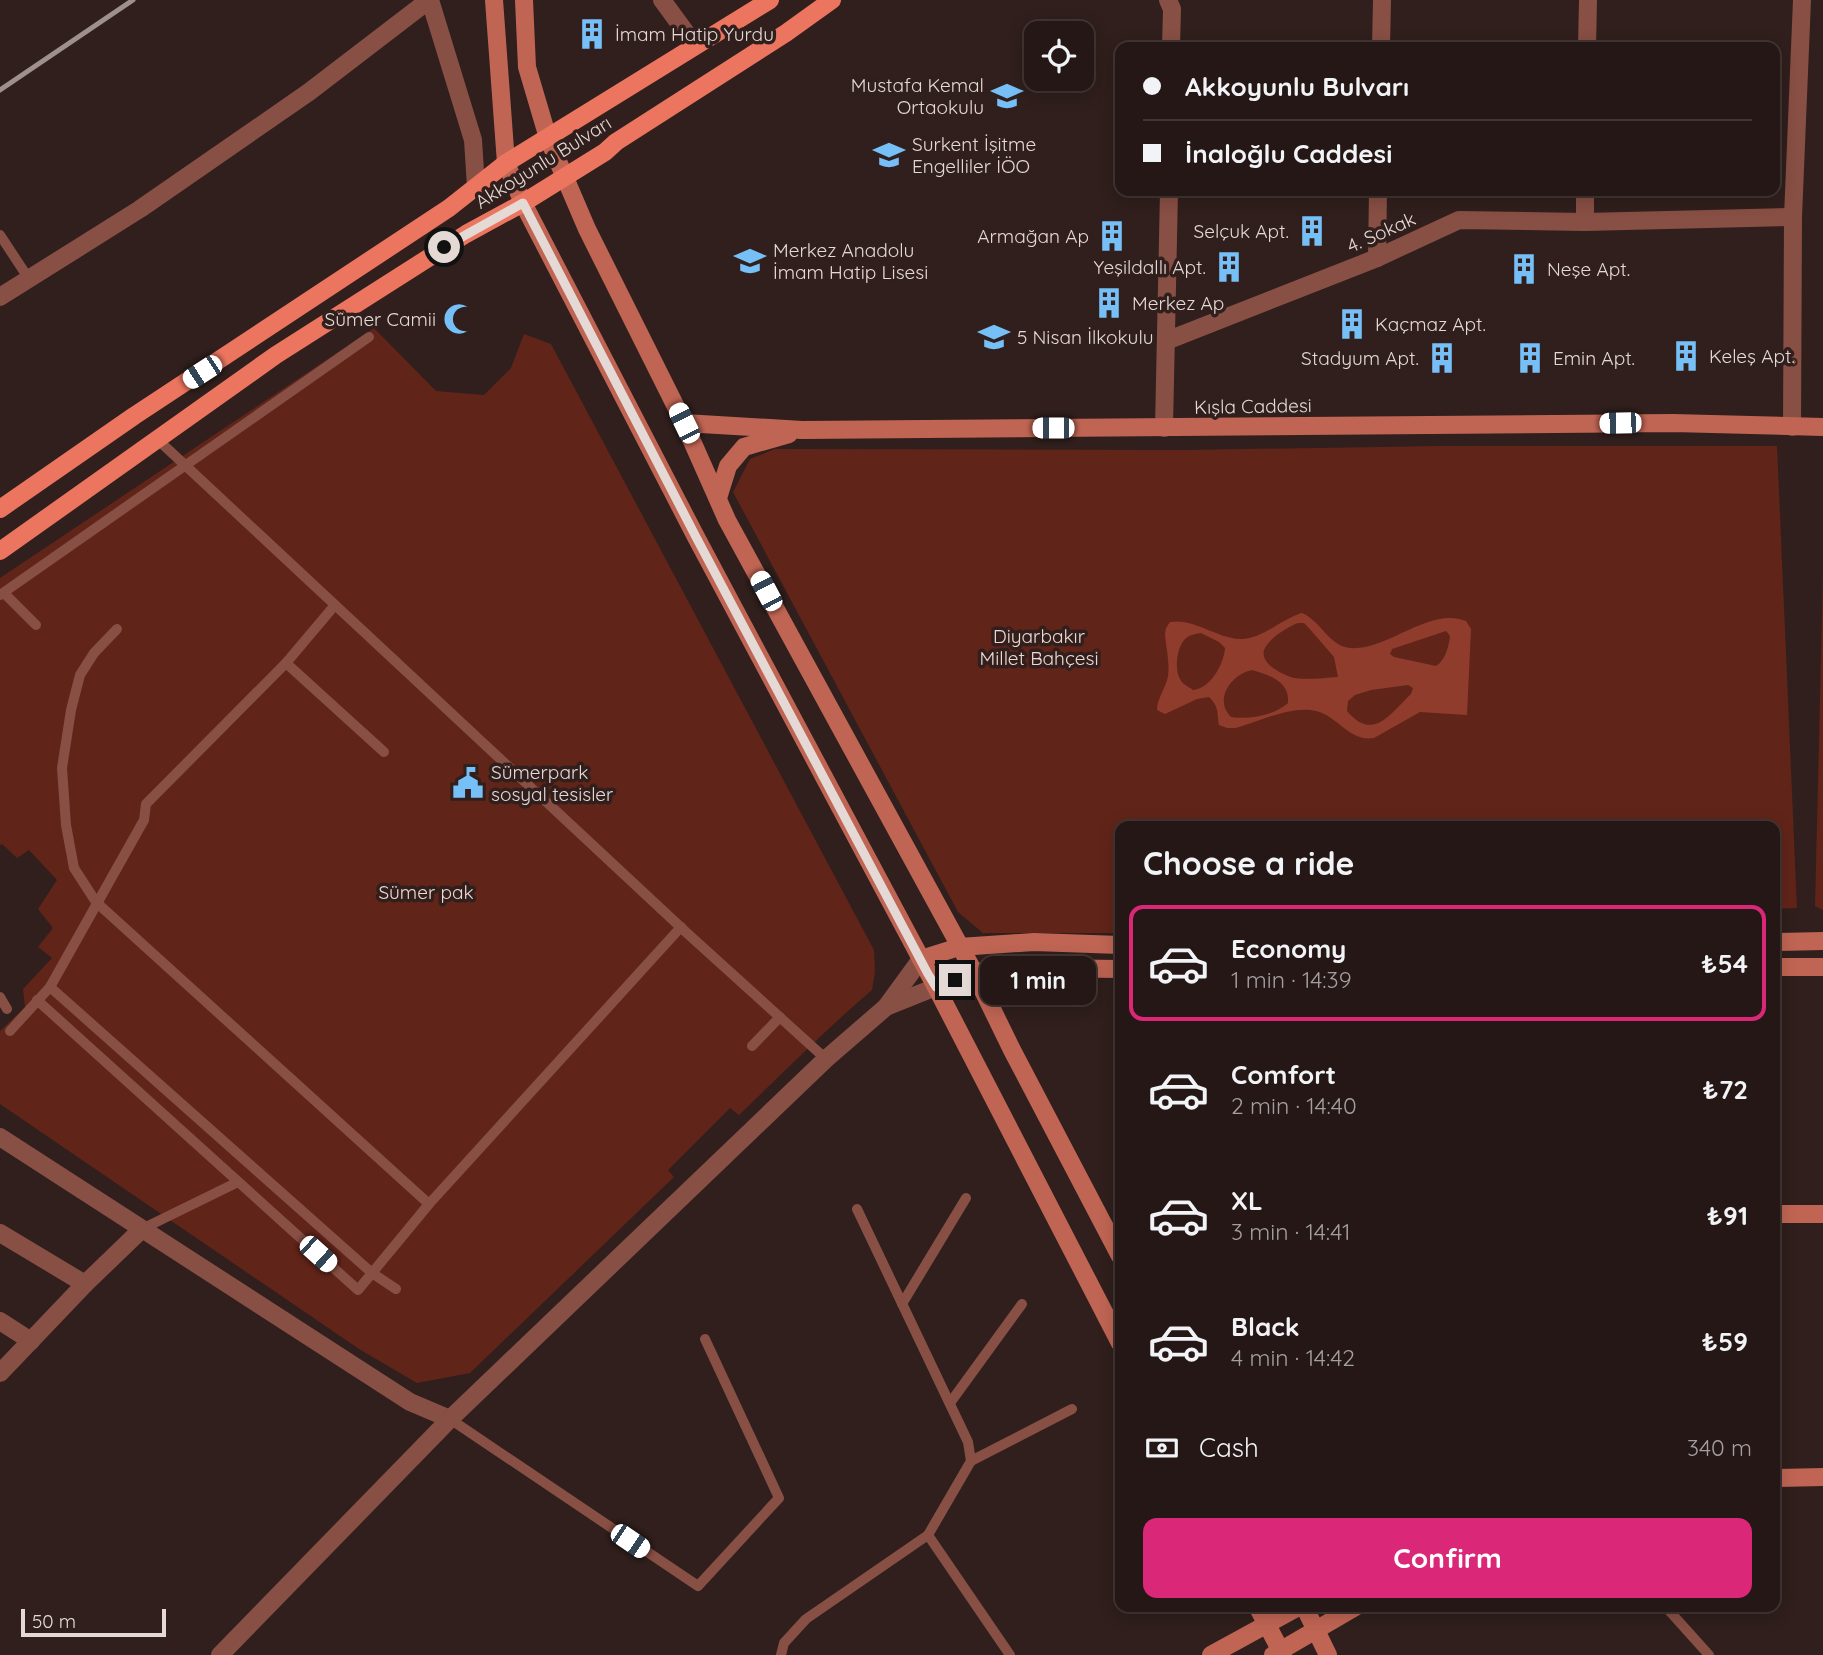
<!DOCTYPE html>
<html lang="en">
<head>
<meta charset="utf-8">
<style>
  :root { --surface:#241715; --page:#302422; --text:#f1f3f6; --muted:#a39fa0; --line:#413634; --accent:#db2777 }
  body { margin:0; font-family:Quicksand,sans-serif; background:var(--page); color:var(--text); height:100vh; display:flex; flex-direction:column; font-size:26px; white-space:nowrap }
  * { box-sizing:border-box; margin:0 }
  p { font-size:23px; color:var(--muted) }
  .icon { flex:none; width:38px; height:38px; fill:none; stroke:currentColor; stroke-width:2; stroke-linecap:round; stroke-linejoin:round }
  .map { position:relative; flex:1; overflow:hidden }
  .details { position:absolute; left:1115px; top:821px; width:665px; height:791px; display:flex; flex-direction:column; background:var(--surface); border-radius:14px; box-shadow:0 4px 18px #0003,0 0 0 2px var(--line) }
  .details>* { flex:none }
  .hud { position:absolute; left:1115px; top:42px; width:665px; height:154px; border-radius:14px; box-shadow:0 4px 18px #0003,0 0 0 2px var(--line); display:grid; align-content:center; height:154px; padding:0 28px; background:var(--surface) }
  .tools { position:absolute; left:1024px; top:21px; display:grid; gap:14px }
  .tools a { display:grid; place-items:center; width:70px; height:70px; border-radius:14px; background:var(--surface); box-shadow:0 4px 18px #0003,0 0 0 2px var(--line); font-size:35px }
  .scale { position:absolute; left:21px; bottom:18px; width:145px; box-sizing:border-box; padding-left:7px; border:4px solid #e5d9d6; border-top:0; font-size:19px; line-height:24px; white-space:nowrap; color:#e5d9d6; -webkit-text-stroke:5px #301f1c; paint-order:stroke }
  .end { position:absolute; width:32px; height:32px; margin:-16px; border:9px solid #e5d9d6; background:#111; box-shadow:0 0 0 4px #111 }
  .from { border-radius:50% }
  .bubble { position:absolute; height:49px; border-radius:14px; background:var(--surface); box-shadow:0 4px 18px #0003,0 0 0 2px var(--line); font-size:23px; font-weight:800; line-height:49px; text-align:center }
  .car { position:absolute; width:21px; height:42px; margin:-21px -10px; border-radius:9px; box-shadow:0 0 5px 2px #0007; background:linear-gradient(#fff 24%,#345 0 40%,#fff 0 76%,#345 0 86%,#fff 0) }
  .hud b { display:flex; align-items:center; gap:24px; height:66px; font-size:26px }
  .hud b+b { border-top:2px solid var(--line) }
  .hud i { width:18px; height:18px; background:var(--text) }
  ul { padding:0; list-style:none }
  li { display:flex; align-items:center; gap:21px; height:116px; margin:0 14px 10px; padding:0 14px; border:4px solid transparent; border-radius:14px }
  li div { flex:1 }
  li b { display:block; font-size:26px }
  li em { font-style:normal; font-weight:800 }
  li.current { border-color:var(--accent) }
  li>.icon { width:63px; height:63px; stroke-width:1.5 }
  h2 { padding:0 28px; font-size:32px; line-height:84px }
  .pay { display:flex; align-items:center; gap:18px; height:77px; padding:0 28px; font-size:26px }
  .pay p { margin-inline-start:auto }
  .primary-button { display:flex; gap:14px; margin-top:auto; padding:14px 28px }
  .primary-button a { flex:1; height:80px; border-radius:14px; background:var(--accent); color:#fff; font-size:28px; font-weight:800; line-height:80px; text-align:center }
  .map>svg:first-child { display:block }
</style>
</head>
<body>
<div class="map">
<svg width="1823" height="1655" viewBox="0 0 1823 1655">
  <rect width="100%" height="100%" fill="#301f1c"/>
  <g fill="#612419">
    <path d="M374,328l62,63 48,4 27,-27 13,-34 27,10 323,606 1,22 -3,18c-47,40 -89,83 -133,125l-9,-7 -62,62 6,7 -204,196 -53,10 -58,-34 -359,-245v-73l25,-24 -2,-18 29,-31 -14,-11 15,-19 -15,-19 19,-29 -28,-30 -12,8 -15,-14 -2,1v-267z"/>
    <polygon points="1439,446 1777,446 1797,908 1775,909 1774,826 1120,826 1120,933 983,933 958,912 733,492 750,459 775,449 1184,450"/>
    <polygon points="1823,574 1823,910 1815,906"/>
  </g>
  <path fill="#903c2d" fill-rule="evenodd" d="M1302,613c18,7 27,33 48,35 37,3 80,-42 116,-27l5,8 -4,86 -47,-3 -46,26c-25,4 -36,-22 -58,-27 -24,-6 -56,10 -80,17h-9l-8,-3c-2,-12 0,-19 -10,-28l-12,2 -32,15 -8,-4c0,-12 9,-22 11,-34 2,-13 -2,-29 -3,-42l1,-6 4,-6c24,-4 46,16 70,17 21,1 41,-20 62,-26zM1298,623h6l4,4 26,30 4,20c-14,1 -30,3 -44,1 -10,-2 -34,-14 -30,-28 4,-11 23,-23 34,-27zM1446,631l4,5c-1,10 -5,25 -14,30l-42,-9 -4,-3 2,-5zM1201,633l18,9 6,6c-1,16 -15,41 -32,42 -4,-3 -11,-6 -13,-11 -6,-10 -3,-32 5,-40 4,-4 10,-5 16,-6zM1252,670c17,5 38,11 36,33 -13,12 -39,17 -57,14 -18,-18 1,-43 21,-47zM1408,685l5,3 -2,6c-21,20 -38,48 -64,17l1,-10 7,-6 16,-5z"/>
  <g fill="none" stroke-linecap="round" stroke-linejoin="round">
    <g stroke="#884f44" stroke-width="10">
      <polyline points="0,235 29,279"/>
      <polyline points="157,439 688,934 826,1059"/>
      <polyline points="4,593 36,625"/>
      <polyline points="0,595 369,337"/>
      <polyline points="117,629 94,653 80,675 71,710 62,768 66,825 74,868 96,902 429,1204"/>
      <polyline points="286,663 384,752"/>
      <polyline points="50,987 372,1273 396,1289"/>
      <polyline points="0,997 7,1009"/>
      <polyline points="37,1000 358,1290 429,1204 681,927"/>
      <polyline points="10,1031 50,987 144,820 146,804 286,663 335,605"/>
      <polyline points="752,1046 780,1017"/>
      <polyline points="142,1229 238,1182"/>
      <polyline points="902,1304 966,1198"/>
      <polyline points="950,1403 1022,1304"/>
      <polyline points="450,1419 698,1586 779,1498 705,1339"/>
      <polyline points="971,1461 1072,1409"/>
      <polyline points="928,1535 1010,1655"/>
      <polyline points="1665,1606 1709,1655"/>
      <polyline points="781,1655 784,1643 806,1619 928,1535 971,1461 968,1442 857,1209"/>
    </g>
    <g stroke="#884f44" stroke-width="18">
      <polyline points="430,0 473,140 476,187"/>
      <polyline points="662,0 695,45"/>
      <polyline points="1168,0 1172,9 1171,47"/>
      <polyline points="1381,47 1382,0"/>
      <polyline points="1587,47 1588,0"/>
      <polyline points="1585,222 1585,191"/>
      <polyline points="1377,258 1378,191"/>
      <polyline points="0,297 140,209 309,92 429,0"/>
      <polyline points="1166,341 1377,258 1459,220 1585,222 1793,217"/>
      <polyline points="1792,427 1793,217 1802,0"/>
      <polyline points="1164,428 1169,191"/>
      <polyline points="886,1007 921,959"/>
      <polyline points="0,1137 410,1402 450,1419"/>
      <polyline points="0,1233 85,1284"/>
      <polyline points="0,1321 31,1341"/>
      <polyline points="0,1373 85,1284 141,1230"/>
      <polyline points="220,1655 450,1419 826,1059 886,1007 936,987"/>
    </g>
    <g stroke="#c06554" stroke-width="18">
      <polyline points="494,0 506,163 523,203 696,537 936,987 1120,1343"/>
      <polyline points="524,0 527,67 548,138 587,229 684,423 727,520 974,972 1012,1050 1120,1256"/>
      <polyline points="684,423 802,430 1673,423 1823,427"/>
      <polyline points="718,498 728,466 744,447 789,434"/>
      <polyline points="1774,942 1823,941"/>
      <polyline points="921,959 959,947 1034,942 1120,945"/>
      <polyline points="1774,967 1823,967"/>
      <polyline points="936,987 974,972 1043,968 1120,969"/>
      <polyline points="1774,1214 1823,1214"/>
      <polyline points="1774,1478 1823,1477"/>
      <polyline points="1257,1606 1283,1655"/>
      <polyline points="1304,1606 1328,1655"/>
      <polyline points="1211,1655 1300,1606"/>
      <polyline points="1273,1655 1357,1606"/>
    </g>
    <g stroke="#ec755f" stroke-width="18">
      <polyline points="0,509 134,416 449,208 506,163 770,0"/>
      <polyline points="0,551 276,355 466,234 523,203 605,152 616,142 786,33 832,0"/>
    </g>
    <polyline stroke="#9e908d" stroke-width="5" points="0,90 133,0"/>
  </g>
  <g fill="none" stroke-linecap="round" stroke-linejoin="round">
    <polyline stroke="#e5d9d6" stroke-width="9" points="444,247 523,203 696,537 928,974 936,987 955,980"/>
  </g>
  <defs>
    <symbol id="building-bare" viewBox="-9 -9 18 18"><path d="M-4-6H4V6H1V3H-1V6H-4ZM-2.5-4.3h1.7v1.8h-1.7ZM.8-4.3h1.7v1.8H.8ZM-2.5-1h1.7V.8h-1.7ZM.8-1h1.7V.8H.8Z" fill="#76c0f7" stroke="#301f1c" stroke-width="2.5" paint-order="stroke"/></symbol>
    <symbol id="school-bare" viewBox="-9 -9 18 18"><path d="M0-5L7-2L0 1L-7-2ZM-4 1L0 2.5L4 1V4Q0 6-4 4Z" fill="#76c0f7" stroke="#301f1c" stroke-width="2.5" paint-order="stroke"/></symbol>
    <symbol id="mosque-bare" viewBox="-9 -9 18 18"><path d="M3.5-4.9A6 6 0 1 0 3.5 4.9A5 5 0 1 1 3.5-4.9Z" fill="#76c0f7" stroke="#301f1c" stroke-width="2.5" paint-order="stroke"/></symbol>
    <symbol id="civic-bare" viewBox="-9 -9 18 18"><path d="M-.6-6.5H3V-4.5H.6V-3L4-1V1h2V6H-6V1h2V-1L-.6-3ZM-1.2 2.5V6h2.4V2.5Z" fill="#76c0f7" stroke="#301f1c" stroke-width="2.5" paint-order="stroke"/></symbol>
  </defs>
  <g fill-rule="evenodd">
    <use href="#building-bare" x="570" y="12" width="44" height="44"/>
    <use href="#school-bare" x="985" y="74" width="44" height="44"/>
    <use href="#school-bare" x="867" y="133" width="44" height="44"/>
    <use href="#building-bare" x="1290" y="209" width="44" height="44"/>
    <use href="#building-bare" x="1090" y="214" width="44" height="44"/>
    <use href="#school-bare" x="728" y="239" width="44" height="44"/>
    <use href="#building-bare" x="1207" y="245" width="44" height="44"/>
    <use href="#building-bare" x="1502" y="247" width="44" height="44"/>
    <use href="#building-bare" x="1087" y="281" width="44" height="44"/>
    <use href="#mosque-bare" x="437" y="297" width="44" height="44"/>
    <use href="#building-bare" x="1330" y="302" width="44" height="44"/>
    <use href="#school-bare" x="972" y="315" width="44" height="44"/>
    <use href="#building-bare" x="1664" y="334" width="44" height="44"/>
    <use href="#building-bare" x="1420" y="336" width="44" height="44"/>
    <use href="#building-bare" x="1508" y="336" width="44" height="44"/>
    <use href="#civic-bare" x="446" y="761" width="44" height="44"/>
  </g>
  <g text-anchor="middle" stroke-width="7" stroke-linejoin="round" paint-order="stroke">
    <g font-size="19" fill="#e5d9d6" stroke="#301f1c" text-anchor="start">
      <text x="615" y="41">İmam Hatip Yurdu</text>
      <text x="984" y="92" text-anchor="end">Mustafa Kemal<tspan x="984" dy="22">Ortaokulu</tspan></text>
      <text x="912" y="151">Surkent İşitme<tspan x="912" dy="22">Engelliler İÖO</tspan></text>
      <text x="1289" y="238" text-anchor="end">Selçuk Apt.</text>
      <text x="1089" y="243" text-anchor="end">Armağan Ap</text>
      <text x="773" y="257">Merkez Anadolu<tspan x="773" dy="22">İmam Hatip Lisesi</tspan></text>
      <text x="1206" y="274" text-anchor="end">Yeşildallı Apt.</text>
      <text x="1547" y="276">Neşe Apt.</text>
      <text x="1132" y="310">Merkez Ap</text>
      <text x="436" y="326" text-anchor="end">Sümer Camii</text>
      <text x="1375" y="331">Kaçmaz Apt.</text>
      <text x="1017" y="344">5 Nisan İlkokulu</text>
      <text x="1709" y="363">Keleş Apt.</text>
      <text x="1419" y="365" text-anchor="end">Stadyum Apt.</text>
      <text x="1553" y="365">Emin Apt.</text>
      <text x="491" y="779">Sümerpark<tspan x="491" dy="22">sosyal tesisler</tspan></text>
    </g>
    <g font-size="19" fill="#e5d9d6" stroke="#301f1c">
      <text transform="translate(543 162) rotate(-32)" y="7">Akkoyunlu Bulvarı</text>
      <text transform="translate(1381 232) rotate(-24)" y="7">4. Sokak</text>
      <text transform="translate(1253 406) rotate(-1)" y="7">Kışla Caddesi</text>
    </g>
    <g font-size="19" fill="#f0d7d1" stroke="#301f1c">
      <text x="1039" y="643">Diyarbakır<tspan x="1039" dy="22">Millet Bahçesi</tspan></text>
      <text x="426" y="899">Sümer pak</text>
    </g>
  </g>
</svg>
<div class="tools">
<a><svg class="icon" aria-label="locate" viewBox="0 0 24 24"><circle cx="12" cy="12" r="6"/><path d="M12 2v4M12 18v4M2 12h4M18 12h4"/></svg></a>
</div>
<div class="scale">50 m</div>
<i class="end from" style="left:444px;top:247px"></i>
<i class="end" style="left:955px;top:980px"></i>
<div class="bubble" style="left:980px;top:956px;width:116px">1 min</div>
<i class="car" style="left:202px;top:372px;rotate:237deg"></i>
<i class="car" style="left:684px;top:423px;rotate:334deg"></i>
<i class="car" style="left:1620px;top:423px;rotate:269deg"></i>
<i class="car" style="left:1053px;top:428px;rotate:270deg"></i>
<i class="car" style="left:766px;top:591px;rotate:332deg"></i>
<i class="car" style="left:318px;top:1254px;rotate:132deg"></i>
<i class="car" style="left:630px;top:1541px;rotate:124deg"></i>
<div class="hud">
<b><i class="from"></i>Akkoyunlu Bulvarı</b>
<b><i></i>İnaloğlu Caddesi</b>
</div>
<section class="details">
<h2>Choose a ride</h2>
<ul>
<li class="current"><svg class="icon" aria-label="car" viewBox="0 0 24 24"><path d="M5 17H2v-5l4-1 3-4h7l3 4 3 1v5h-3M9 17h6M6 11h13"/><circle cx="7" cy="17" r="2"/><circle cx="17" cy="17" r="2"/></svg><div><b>Economy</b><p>1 min · 14:39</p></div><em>₺54</em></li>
<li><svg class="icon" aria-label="car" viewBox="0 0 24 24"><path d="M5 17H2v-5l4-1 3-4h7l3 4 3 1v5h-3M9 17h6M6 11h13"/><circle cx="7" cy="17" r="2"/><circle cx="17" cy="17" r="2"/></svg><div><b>Comfort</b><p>2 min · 14:40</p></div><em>₺72</em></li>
<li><svg class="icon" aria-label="car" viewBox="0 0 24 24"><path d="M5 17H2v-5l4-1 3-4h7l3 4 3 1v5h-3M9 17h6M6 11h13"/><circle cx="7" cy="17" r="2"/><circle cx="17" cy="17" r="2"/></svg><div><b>XL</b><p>3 min · 14:41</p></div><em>₺91</em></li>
<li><svg class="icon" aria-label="car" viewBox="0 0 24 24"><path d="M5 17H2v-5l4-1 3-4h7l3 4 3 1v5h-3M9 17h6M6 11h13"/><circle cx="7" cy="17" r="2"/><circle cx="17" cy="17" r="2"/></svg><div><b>Black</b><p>4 min · 14:42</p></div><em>₺59</em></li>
</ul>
<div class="pay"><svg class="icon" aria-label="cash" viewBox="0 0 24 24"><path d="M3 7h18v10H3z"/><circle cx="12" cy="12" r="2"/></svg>Cash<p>340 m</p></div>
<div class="primary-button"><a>Confirm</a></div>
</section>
</div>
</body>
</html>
